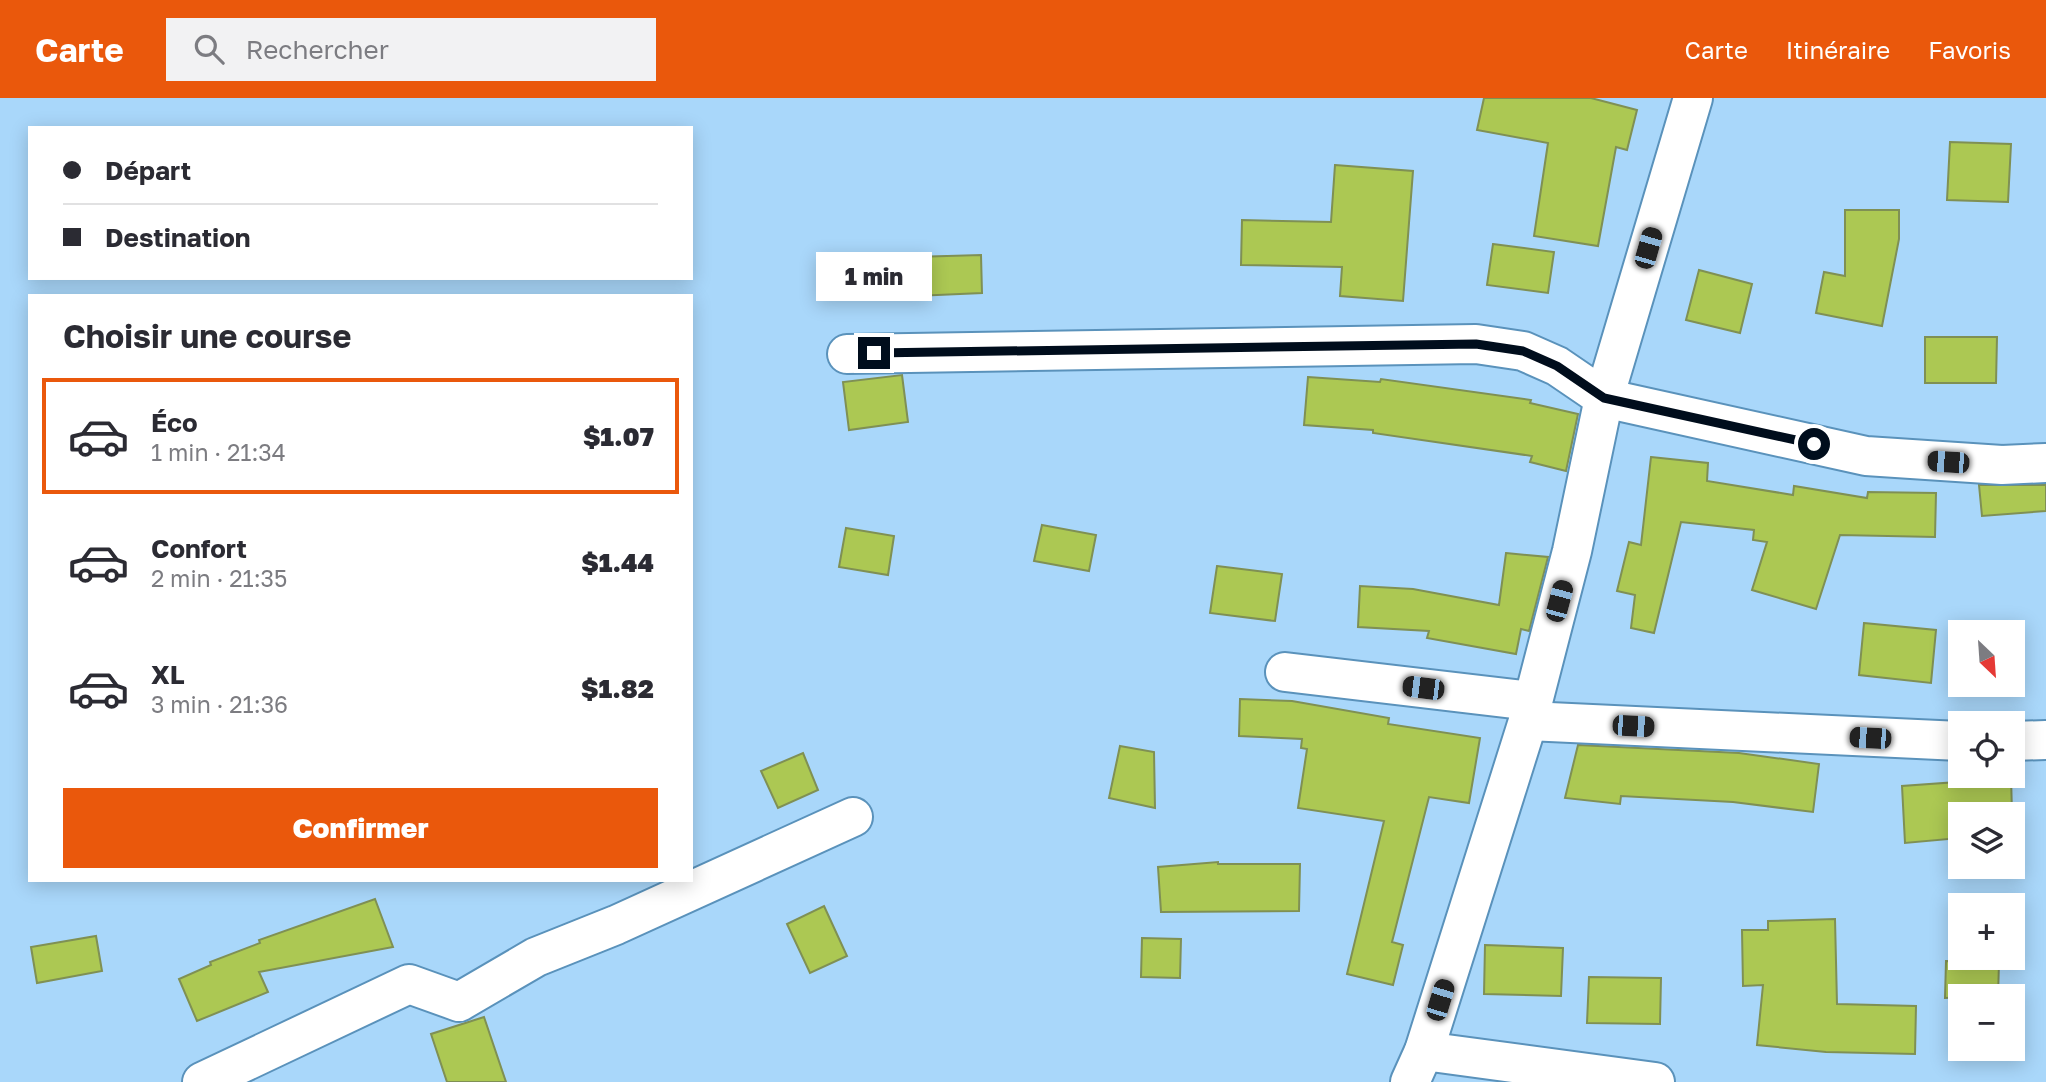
<!DOCTYPE html>
<html lang="fr">
<head>
<meta charset="utf-8">
<style>
  :root { --surface:#fff; --page:#f2f2f3; --text:#2b2b33; --muted:#7c7c81; --line:#e1e1e2; --accent:#ea580c }
  body { margin:0; font-family:"Golos Text",sans-serif; background:var(--page); color:var(--text); height:100vh; display:flex; flex-direction:column; font-size:26px; white-space:nowrap }
  * { box-sizing:border-box; margin:0 }
  p { font-size:23px; color:var(--muted) }
  .icon { flex:none; width:38px; height:38px; fill:none; stroke:currentColor; stroke-width:2; stroke-linecap:round; stroke-linejoin:round }
  .map { position:relative; flex:1; overflow:hidden }
  .panel { position:absolute; left:28px; top:196px; width:665px; height:588px; display:flex; flex-direction:column; background:var(--surface); border-radius:0px; box-shadow:0 4px 18px #0003 }
  .panel>* { flex:none }
  .top-card { position:absolute; left:28px; top:28px; width:665px; height:154px; border-radius:0px; box-shadow:0 4px 18px #0003; display:grid; align-content:center; height:154px; padding:0 35px; background:var(--surface) }
  .needle { width:46px; rotate:155deg }
  .fabs { position:absolute; left:1948px; top:522px; display:grid; gap:14px }
  .fabs a { display:grid; place-items:center; width:77px; height:77px; border-radius:0px; background:var(--surface); box-shadow:0 4px 18px #0003; font-size:35px }
  .end { position:absolute; width:32px; height:32px; margin:-16px; border:9px solid #000d1c; background:#fff; box-shadow:0 0 0 4px #fff }
  .from { border-radius:50% }
  .bubble { position:absolute; height:49px; border-radius:0px; background:var(--surface); box-shadow:0 4px 18px #0003; font-size:23px; font-weight:800; line-height:49px; text-align:center }
  .car { position:absolute; width:21px; height:42px; margin:-21px -10px; border-radius:9px; box-shadow:0 0 5px 2px #0007; background:linear-gradient(#222 24%,#8ab4d8 0 40%,#222 0 76%,#8ab4d8 0 86%,#222 0) }
  .top-card b { display:flex; align-items:center; gap:24px; height:66px; font-size:26px }
  .top-card b+b { border-top:2px solid var(--line) }
  .top-card i { width:18px; height:18px; background:var(--text) }
  ul { padding:0; list-style:none }
  li { display:flex; align-items:center; gap:21px; height:116px; margin:0 14px 10px; padding:0 21px; border:4px solid transparent; border-radius:0px }
  li div { flex:1 }
  li b { display:block; font-size:26px }
  li em { font-style:normal; font-weight:800 }
  li.current { border-color:var(--accent) }
  li>.icon { width:63px; height:63px; stroke-width:1.5 }
  h2 { padding:0 35px; font-size:32px; line-height:84px }
  .cta { display:flex; gap:14px; margin-top:auto; padding:14px 35px }
  .cta a { flex:1; height:80px; border-radius:0px; background:var(--accent); color:#fff; font-size:28px; font-weight:800; line-height:80px; text-align:center }
  header { display:flex; align-items:center; gap:42px; box-sizing:border-box; height:98px; padding:0 35px; background:var(--accent); color:#fff }
  header strong { font-size:33px }
  nav { display:flex; gap:38px; margin-inline-start:auto; font-size:24px }
  .search { width:490px; height:63px; background:var(--page); display:flex; align-items:center; gap:18px; box-sizing:border-box; padding:0 24px; border-radius:0px; color:var(--muted); font-size:26px }
  .map>svg:first-child { display:block }
</style>
</head>
<body>
<header>
<strong>Carte</strong>
<div class="search"><svg class="icon" aria-label="search" viewBox="0 0 24 24"><circle cx="10" cy="10" r="6"/><path d="M15 15l6 6"/></svg>Rechercher</div>
<nav><a>Carte</a><a>Itinéraire</a><a>Favoris</a></nav>
</header>
<div class="map">
<svg width="2046" height="984" viewBox="0 0 2046 984">
  <rect width="100%" height="100%" fill="#a9d7fa"/>
  <g fill="#acc853" stroke="#7f9054" stroke-width="2">
    <polygon points="1484,0 1591,0 1637,12 1627,52 1616,49 1598,148 1534,138 1548,45 1477,32"/>
    <polygon points="1950,44 2011,46 2008,104 1947,102"/>
    <polygon points="1335,67 1413,73 1403,203 1340,198 1342,169 1241,167 1242,122 1331,124"/>
    <polygon points="1845,112 1899,112 1899,141 1882,228 1816,215 1824,174 1845,178"/>
    <polygon points="1493,146 1554,154 1548,195 1487,187"/>
    <polygon points="981,157 982,195 915,198 913,159"/>
    <polygon points="1699,172 1752,186 1740,235 1686,222"/>
    <polygon points="1925,239 1997,239 1996,285 1925,285"/>
    <polygon points="902,277 908,324 849,332 843,284"/>
    <polygon points="1308,279 1380,284 1381,281 1531,302 1530,305 1578,316 1566,373 1530,364 1532,358 1373,335 1373,332 1304,327"/>
    <polygon points="1651,359 1708,365 1707,383 1793,397 1794,388 1867,400 1868,394 1936,395 1935,439 1840,437 1816,511 1752,492 1767,444 1753,442 1754,432 1681,424 1654,535 1631,530 1635,497 1617,493 1629,444 1641,447"/>
    <polygon points="1979,387 2046,387 2046,413 1982,418"/>
    <polygon points="1042,427 1096,437 1089,473 1034,463"/>
    <polygon points="846,430 894,438 888,477 839,469"/>
    <polygon points="1506,455 1548,459 1529,533 1521,531 1516,556 1427,540 1429,533 1358,529 1360,488 1413,491 1499,507"/>
    <polygon points="1217,468 1282,476 1275,523 1210,515"/>
    <polygon points="1864,525 1936,532 1931,585 1859,577"/>
    <polygon points="1240,601 1292,603 1389,620 1388,626 1480,640 1469,705 1429,699 1392,844 1403,847 1393,887 1347,876 1384,723 1298,710 1307,651 1301,650 1302,641 1239,638"/>
    <polygon points="1578,647 1739,655 1819,666 1813,714 1733,704 1621,698 1620,706 1565,700"/>
    <polygon points="1120,648 1154,654 1155,710 1109,700"/>
    <polygon points="803,655 818,692 778,710 761,673"/>
    <polygon points="1957,675 2011,677 2012,716 1960,716 1960,765 1959,740 1905,745 1902,688 1957,684"/>
    <polygon points="1218,764 1218,766 1300,766 1299,813 1161,814 1158,769"/>
    <polygon points="375,801 393,849 259,874 268,894 197,923 179,881 211,867 210,864 260,845 259,842"/>
    <polygon points="824,808 847,858 810,875 787,826"/>
    <polygon points="1835,821 1837,906 1916,908 1915,956 1826,954 1757,947 1763,887 1743,888 1742,832 1768,832 1768,823"/>
    <polygon points="96,838 102,873 37,885 31,849"/>
    <polygon points="1142,840 1181,841 1180,880 1141,879"/>
    <polygon points="1485,847 1563,850 1561,898 1484,896"/>
    <polygon points="1946,863 1999,865 1998,898 1945,900"/>
    <polygon points="1589,879 1661,880 1660,926 1587,925"/>
    <polygon points="484,919 506,984 447,984 431,936"/>
  </g>
  <g fill="none" stroke-linecap="round" stroke-linejoin="round">
    <defs>
      <g id="minor">
        <polyline points="847,256 1476,246 1523,253 1557,268 1604,300 1866,358 2002,367 2046,365"/>
        <polyline points="1285,574 1532,603"/>
        <polyline points="1528,623 1960,643"/>
        <polyline points="2012,643 2046,642"/>
        <polyline points="1424,953 1655,984"/>
        <polyline points="202,984 409,886 459,904 536,859 616,827 853,719"/>
        <polyline points="1410,984 1424,953 1528,623 1572,453 1604,300 1693,0"/>
      </g>
    </defs>
    <use href="#minor" stroke="#5a92bb" stroke-width="42"/>
    <use href="#minor" stroke="#fff" stroke-width="38"/>
  </g>
  <g fill="none" stroke-linecap="round" stroke-linejoin="round">
    <polyline stroke="#000d1c" stroke-width="9" points="874,255 1476,246 1523,253 1557,268 1604,300 1814,346"/>
  </g>
</svg>
<div class="fabs">
<a><svg class="needle" viewBox="-14 -14 28 28"><path d="M0-13l5 13h-10z" fill="#e53935"/><path d="M0 13l5-13h-10z" fill="#7c7c81"/></svg></a>
<a><svg class="icon" aria-label="locate" viewBox="0 0 24 24"><circle cx="12" cy="12" r="6"/><path d="M12 2v4M12 18v4M2 12h4M18 12h4"/></svg></a>
<a><svg class="icon" aria-label="layers" viewBox="0 0 24 24"><path d="M12 4l9 5-9 5-9-5zM3 14l9 5 9-5"/></svg></a>
<a>+</a>
<a>−</a>
</div>
<i class="end from" style="left:1814px;top:346px"></i>
<i class="end" style="left:874px;top:255px"></i>
<div class="bubble" style="left:816px;top:154px;width:116px">1 min</div>
<i class="car" style="left:1648px;top:150px;rotate:16deg"></i>
<i class="car" style="left:1948px;top:364px;rotate:274deg"></i>
<i class="car" style="left:1559px;top:503px;rotate:15deg"></i>
<i class="car" style="left:1423px;top:590px;rotate:277deg"></i>
<i class="car" style="left:1633px;top:628px;rotate:93deg"></i>
<i class="car" style="left:1870px;top:640px;rotate:273deg"></i>
<i class="car" style="left:1440px;top:902px;rotate:17deg"></i>
<div class="top-card">
<b><i class="from"></i>Départ</b>
<b><i></i>Destination</b>
</div>
<section class="panel">
<h2>Choisir une course</h2>
<ul>
<li class="current"><svg class="icon" aria-label="car" viewBox="0 0 24 24"><path d="M5 17H2v-5l4-1 3-4h7l3 4 3 1v5h-3M9 17h6M6 11h13"/><circle cx="7" cy="17" r="2"/><circle cx="17" cy="17" r="2"/></svg><div><b>Éco</b><p>1 min · 21:34</p></div><em>$1.07</em></li>
<li><svg class="icon" aria-label="car" viewBox="0 0 24 24"><path d="M5 17H2v-5l4-1 3-4h7l3 4 3 1v5h-3M9 17h6M6 11h13"/><circle cx="7" cy="17" r="2"/><circle cx="17" cy="17" r="2"/></svg><div><b>Confort</b><p>2 min · 21:35</p></div><em>$1.44</em></li>
<li><svg class="icon" aria-label="car" viewBox="0 0 24 24"><path d="M5 17H2v-5l4-1 3-4h7l3 4 3 1v5h-3M9 17h6M6 11h13"/><circle cx="7" cy="17" r="2"/><circle cx="17" cy="17" r="2"/></svg><div><b>XL</b><p>3 min · 21:36</p></div><em>$1.82</em></li>
</ul>
<div class="cta"><a>Confirmer</a></div>
</section>
</div>
</body>
</html>
